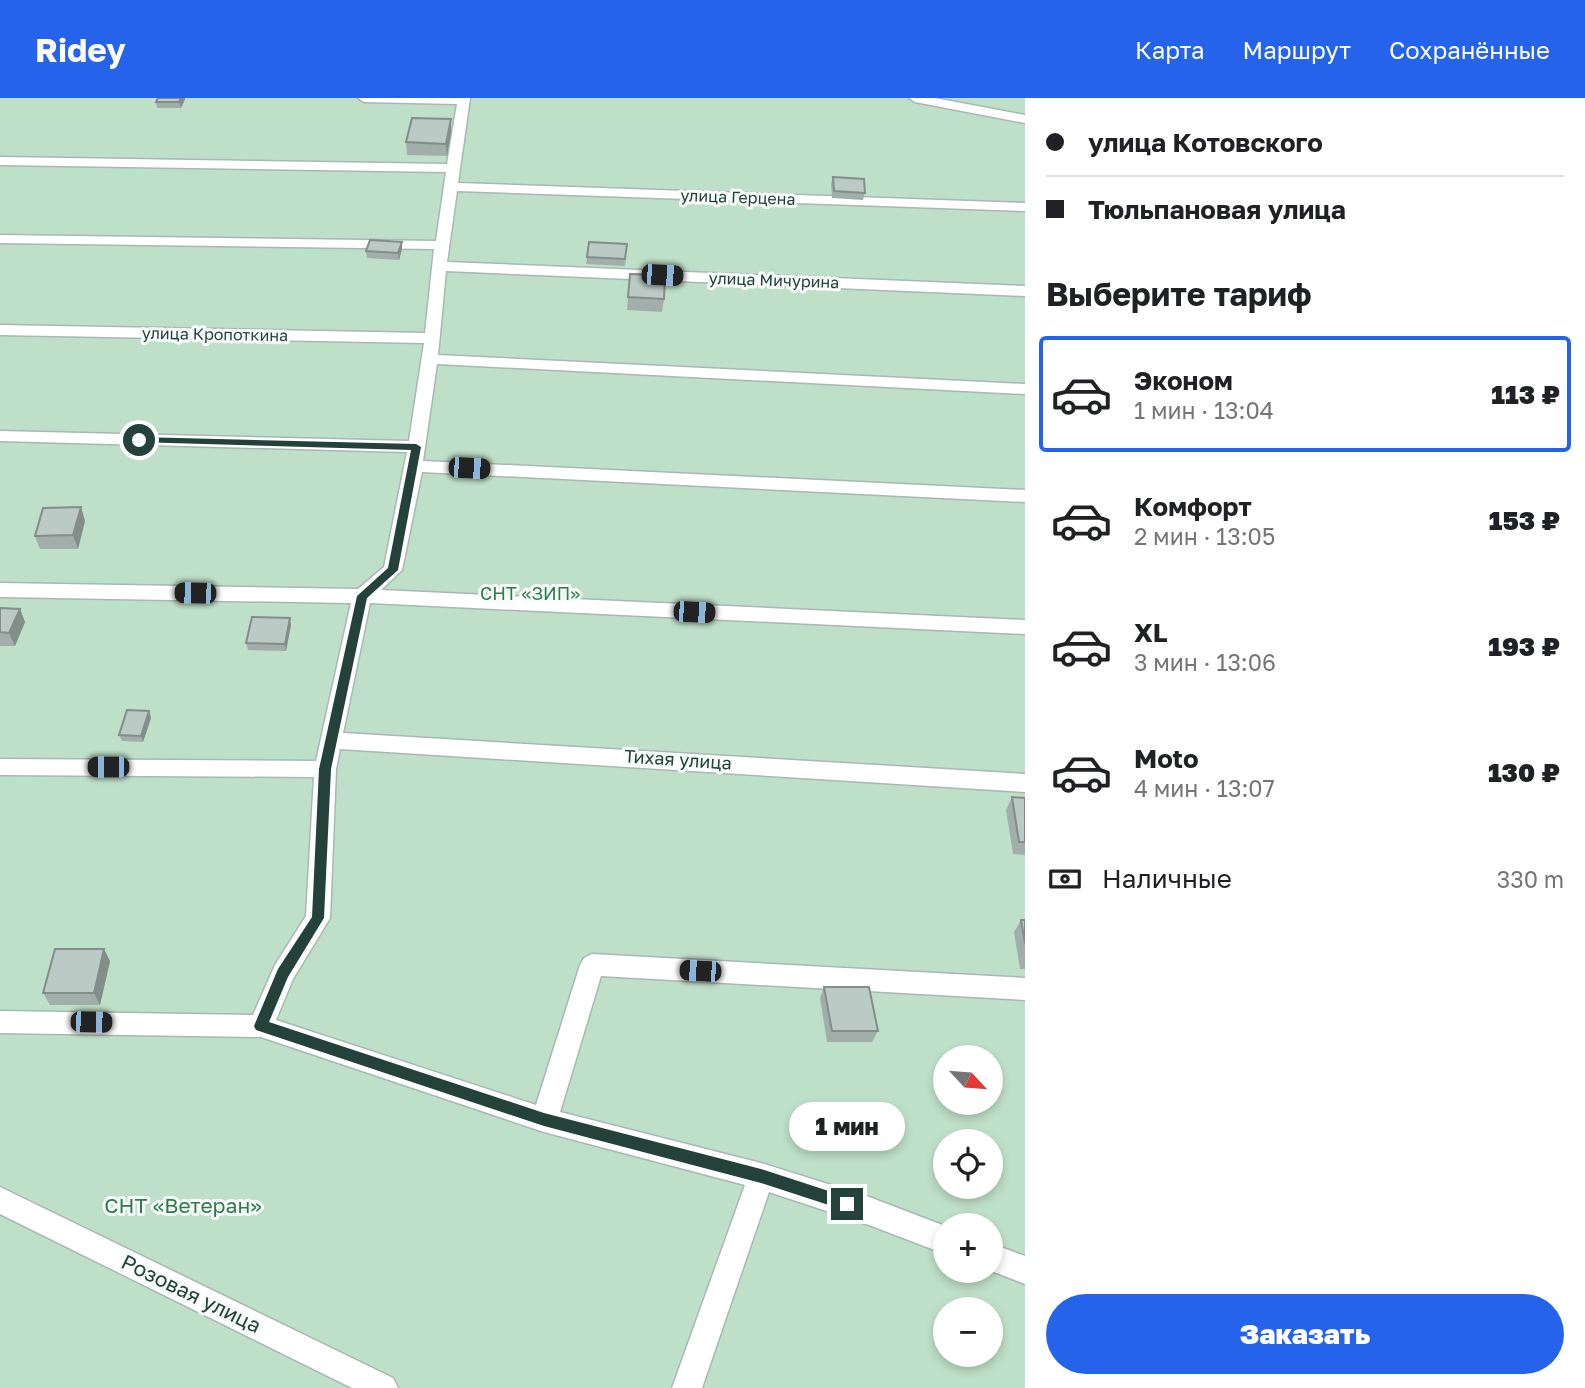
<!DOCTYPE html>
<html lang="ru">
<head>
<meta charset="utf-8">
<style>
  :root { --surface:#fff; --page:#f2f2f2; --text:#202124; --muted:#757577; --line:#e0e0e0; --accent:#2563eb }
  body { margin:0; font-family:"Golos Text",sans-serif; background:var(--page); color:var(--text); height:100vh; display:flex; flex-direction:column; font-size:26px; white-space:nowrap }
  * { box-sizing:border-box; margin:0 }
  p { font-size:23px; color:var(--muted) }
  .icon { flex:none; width:38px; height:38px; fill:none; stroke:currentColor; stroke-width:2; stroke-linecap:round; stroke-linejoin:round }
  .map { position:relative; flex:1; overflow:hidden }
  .sheet { display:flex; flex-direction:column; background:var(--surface); width:560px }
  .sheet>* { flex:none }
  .guide { display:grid; align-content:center; height:154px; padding:0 21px; background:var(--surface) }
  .needle { width:46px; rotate:116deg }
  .fabs { position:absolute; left:933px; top:947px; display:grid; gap:14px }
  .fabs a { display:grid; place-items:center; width:70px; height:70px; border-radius:50%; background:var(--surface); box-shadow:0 4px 10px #0003; font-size:35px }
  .end { position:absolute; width:32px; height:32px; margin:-16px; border:9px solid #24423a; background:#fff; box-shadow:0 0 0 4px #fff }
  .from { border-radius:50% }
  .bubble { position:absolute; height:49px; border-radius:24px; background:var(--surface); box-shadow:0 4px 10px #0003; font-size:23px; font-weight:800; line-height:49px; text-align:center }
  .car { position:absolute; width:21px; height:42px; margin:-21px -10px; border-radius:9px; box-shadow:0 0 5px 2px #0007; background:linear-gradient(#222 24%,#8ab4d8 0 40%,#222 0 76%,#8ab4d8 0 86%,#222 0) }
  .guide b { display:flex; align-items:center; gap:24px; height:66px; font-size:26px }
  .guide b+b { border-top:2px solid var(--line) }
  .guide i { width:18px; height:18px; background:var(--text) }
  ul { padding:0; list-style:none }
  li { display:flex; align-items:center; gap:21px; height:116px; margin:0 14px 10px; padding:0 7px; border:4px solid transparent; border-radius:7px }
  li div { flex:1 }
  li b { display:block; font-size:26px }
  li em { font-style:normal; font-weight:800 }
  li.current { border-color:var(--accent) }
  li>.icon { width:63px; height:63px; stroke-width:1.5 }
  h2 { padding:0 21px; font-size:32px; line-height:84px }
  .pay { display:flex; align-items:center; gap:18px; height:77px; padding:0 21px; font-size:26px }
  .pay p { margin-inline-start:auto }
  .button { display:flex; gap:14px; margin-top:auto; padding:14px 21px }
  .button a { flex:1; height:80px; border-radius:42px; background:var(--accent); color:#fff; font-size:28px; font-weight:800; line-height:80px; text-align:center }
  header { display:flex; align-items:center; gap:42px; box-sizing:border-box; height:98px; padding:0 35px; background:var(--accent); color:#fff }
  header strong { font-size:33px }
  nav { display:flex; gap:38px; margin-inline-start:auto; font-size:24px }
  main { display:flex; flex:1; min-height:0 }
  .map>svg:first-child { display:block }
</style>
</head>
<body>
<header>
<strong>Ridey</strong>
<nav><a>Карта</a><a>Маршрут</a><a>Сохранённые</a></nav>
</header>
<main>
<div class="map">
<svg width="1025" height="1290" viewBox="0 0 1025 1290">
  <rect width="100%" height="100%" fill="#e6efeb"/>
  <path fill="#bfe0c8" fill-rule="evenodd" d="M0,0h1025v1290h-1025zM945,959h45v45h-45zM945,1043h45v45h-45zM945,1127h45v45h-45zM945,1211h45v45h-45z"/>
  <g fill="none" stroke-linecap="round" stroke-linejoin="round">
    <defs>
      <g id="street">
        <polygon points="358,0 470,0 458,85 1025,105 1025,113 457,93 447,164 1025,188 1025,198 446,173 438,257 1025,286 1025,296 437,266 423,363 1025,392 1025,404 422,374 402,472 381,492 1025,522 1025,536 370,505 343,635 1025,676 1025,694 340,651 336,671 330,820 293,881 276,922 536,1007 580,867 584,860 592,856 1025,880 1025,902 601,878 560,1014 761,1065 869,1099 945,1128 945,1156 869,1127 769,1094 702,1290 672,1290 745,1087 544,1034 261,939 0,935 0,913 253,917 275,867 306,818 314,679 0,677 0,661 316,663 351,505 0,499 0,485 358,491 384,469 407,354 0,343 0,333 409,343 424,245 0,237 0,227 425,235 434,151 0,145 0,137 436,143 446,74 0,67 0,59 447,66 457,6 364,4"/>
        <polygon points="909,0 935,0 1025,17 1025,25 915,4"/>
        <polygon points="0,1089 393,1280 398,1290 352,1290 0,1116"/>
        <polygon points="990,1145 1025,1158 1025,1186 989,1172"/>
      </g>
    </defs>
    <use href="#street" stroke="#a8b8b2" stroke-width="3"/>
    <use href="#street" fill="#fff" fill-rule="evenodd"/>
  </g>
  <g fill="#a1aea9">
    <polygon points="185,1 181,10 157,10 156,4"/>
    <polygon points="451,34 447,58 407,57 406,44"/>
    <polygon points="833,79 865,95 863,102 832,100 831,86"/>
    <polygon points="627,146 625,168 586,166 587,159"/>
    <polygon points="402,151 399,162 367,160 366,153"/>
    <polygon points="630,176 664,201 662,214 627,212"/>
    <polygon points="85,423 78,451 40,451 35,438"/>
    <polygon points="0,510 20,511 25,524 15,548 0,548"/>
    <polygon points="291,527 286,553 248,552 246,545"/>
    <polygon points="149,613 151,620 143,644 122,643 119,637"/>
    <polygon points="1012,699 1025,700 1025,757 1013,756 1006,712"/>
    <polygon points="1021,822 1025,822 1025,871 1020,871 1014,834"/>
    <polygon points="110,863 100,907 50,907 43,895"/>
    <polygon points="824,889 878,933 872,944 827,944 820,900"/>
  </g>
  <g fill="#838d89">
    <polygon points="181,0 185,0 185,1 181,10 179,4"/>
    <polygon points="451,21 451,34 447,58 446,46"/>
    <polygon points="402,144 402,151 399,162 398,155"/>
    <polygon points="81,409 85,423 78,451 73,437"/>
    <polygon points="20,511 25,524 15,548 9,535"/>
    <polygon points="290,520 291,527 286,553 285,546"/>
    <polygon points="149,613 151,620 143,644 141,638"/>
    <polygon points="104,851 110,863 100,907 94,895"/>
  </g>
  <g fill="#bbcac4" stroke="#838d89" stroke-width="2">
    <polygon points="158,0 181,0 179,4 156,4"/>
    <polygon points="412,20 451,21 446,46 406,44"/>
    <polygon points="833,79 864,81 865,95 834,93"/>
    <polygon points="370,142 402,144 398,155 366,153"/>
    <polygon points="589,144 627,146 625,161 587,159"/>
    <polygon points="630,176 665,177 664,201 628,199"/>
    <polygon points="81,409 73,437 35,438 43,410"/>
    <polygon points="0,510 20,511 9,535 0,534"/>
    <polygon points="252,519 290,520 285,546 246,545"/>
    <polygon points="127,612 149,613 141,638 119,637"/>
    <polygon points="1012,699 1025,700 1025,744 1019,744"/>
    <polygon points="1021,822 1025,822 1025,845"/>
    <polygon points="55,851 104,851 94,895 43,895"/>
    <polygon points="824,889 869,889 878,933 832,933"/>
  </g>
  <polygon fill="#24423a" points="139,339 416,346 421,349 398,472 367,500 331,671 324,820 288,879 269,924 544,1015 761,1071 847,1099 853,1101 855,1106 853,1111 847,1113 761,1085 544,1028 256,932 254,928 278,871 312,819 319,671 357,498 388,470 411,352 136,344 136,340"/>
  <g text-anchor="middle" stroke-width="6" stroke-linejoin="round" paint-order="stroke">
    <g font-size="16" fill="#24423a" stroke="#f7fbf9">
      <text transform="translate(738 99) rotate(2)" y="6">улица Герцена</text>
      <text transform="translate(774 182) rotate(2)" y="6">улица Мичурина</text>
      <text transform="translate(215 236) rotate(1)" y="6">улица Кропоткина</text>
    </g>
    <g font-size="18" fill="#2d7a4b" stroke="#f7fbf9">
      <text x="530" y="502">СНТ «ЗИП»</text>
    </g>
    <g font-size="18" fill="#24423a" stroke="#f7fbf9">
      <text transform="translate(678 662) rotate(4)" y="6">Тихая улица</text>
    </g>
    <g font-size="21" fill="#2d7a4b" stroke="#f7fbf9">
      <text x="183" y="1115">СНТ «Ветеран»</text>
    </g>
    <g font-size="21" fill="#24423a" stroke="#f7fbf9">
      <text transform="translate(191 1196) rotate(26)" y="7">Розовая улица</text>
    </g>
  </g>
</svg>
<div class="fabs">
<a><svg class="needle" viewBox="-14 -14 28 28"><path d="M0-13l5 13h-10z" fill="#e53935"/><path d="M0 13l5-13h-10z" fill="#757577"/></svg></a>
<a><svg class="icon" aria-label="locate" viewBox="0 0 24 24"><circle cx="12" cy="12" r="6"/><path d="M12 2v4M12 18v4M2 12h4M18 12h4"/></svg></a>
<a>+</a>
<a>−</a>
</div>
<i class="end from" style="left:139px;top:342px"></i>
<i class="end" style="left:847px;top:1106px"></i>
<div class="bubble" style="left:789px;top:1004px;width:116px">1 мин</div>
<i class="car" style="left:662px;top:177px;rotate:93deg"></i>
<i class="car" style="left:469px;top:370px;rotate:93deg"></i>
<i class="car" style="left:195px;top:495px;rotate:271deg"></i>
<i class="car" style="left:694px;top:514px;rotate:93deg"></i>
<i class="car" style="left:108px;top:669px;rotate:270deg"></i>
<i class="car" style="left:700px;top:873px;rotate:273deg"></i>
<i class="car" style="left:91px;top:924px;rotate:91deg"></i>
</div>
<section class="sheet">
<div class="guide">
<b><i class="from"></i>улица Котовского</b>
<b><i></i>Тюльпановая улица</b>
</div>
<h2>Выберите тариф</h2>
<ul>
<li class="current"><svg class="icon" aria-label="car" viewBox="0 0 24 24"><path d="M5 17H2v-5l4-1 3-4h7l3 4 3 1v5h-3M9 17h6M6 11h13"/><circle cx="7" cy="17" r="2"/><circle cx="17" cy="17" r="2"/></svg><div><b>Эконом</b><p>1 мин · 13:04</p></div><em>113 ₽</em></li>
<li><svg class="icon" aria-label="car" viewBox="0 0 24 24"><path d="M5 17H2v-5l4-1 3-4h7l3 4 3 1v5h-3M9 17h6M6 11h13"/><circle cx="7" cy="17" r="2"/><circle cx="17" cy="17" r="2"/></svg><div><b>Комфорт</b><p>2 мин · 13:05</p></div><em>153 ₽</em></li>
<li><svg class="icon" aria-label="car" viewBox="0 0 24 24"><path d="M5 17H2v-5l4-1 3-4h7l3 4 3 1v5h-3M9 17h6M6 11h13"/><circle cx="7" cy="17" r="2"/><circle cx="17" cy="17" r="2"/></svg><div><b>XL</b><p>3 мин · 13:06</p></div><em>193 ₽</em></li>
<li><svg class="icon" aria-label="car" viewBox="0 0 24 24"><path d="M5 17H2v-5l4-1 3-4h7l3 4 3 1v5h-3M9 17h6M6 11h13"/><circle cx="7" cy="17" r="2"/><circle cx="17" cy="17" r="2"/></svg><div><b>Moto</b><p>4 мин · 13:07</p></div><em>130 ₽</em></li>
</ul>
<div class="pay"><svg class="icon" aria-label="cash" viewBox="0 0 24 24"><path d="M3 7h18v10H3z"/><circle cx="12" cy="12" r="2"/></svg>Наличные<p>330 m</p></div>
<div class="button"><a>Заказать</a></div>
</section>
</main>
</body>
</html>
